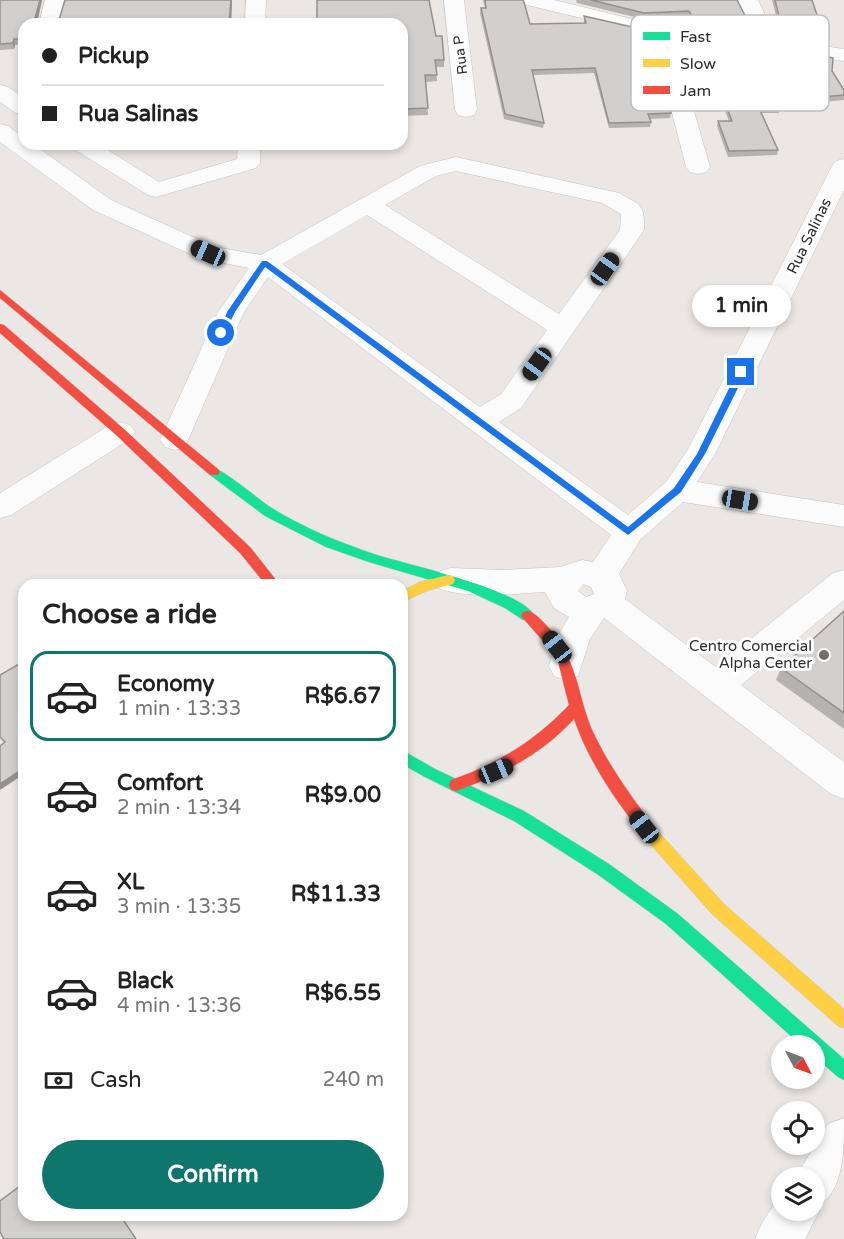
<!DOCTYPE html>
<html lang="en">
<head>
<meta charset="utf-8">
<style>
  :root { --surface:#fff; --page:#f6f6f6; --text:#222; --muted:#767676; --line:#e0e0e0; --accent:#0f766e }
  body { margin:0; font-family:"Varela Round",sans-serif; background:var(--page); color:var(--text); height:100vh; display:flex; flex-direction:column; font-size:22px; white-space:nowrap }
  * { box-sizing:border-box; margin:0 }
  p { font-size:20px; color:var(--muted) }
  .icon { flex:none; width:33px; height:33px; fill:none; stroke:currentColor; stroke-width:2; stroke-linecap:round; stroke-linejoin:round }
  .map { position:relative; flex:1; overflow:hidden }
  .details { position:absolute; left:18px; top:579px; width:390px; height:642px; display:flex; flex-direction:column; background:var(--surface); border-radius:18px; box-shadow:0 3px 9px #0003 }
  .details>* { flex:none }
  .banner { position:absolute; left:18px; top:18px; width:390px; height:132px; border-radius:18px; box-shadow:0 3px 9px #0003; display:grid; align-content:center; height:132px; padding:0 24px; background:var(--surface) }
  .needle { width:39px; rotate:131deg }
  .tools { position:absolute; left:771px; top:1035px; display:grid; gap:12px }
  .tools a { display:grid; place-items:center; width:54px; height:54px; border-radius:50%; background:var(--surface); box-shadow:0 3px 9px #0003; font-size:30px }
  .end { position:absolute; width:27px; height:27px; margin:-14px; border:8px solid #1a73e8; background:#fff; box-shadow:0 0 0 3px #fff }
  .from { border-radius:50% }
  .bubble { position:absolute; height:42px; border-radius:21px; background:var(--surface); box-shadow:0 3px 9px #0003; font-size:20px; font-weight:700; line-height:42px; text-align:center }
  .car { position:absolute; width:18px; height:36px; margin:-18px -9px; border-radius:8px; box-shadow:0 0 4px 2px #0007; background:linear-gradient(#222 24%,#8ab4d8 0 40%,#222 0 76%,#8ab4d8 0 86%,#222 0) }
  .banner b { display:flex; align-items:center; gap:21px; height:57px; font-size:22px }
  .banner b+b { border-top:2px solid var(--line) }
  .banner i { width:15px; height:15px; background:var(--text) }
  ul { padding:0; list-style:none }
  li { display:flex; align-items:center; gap:18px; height:90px; margin:0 12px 9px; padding:0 12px; border:3px solid transparent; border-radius:18px }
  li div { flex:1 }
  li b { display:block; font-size:22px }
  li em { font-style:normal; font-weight:700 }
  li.current { border-color:var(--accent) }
  li>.icon { width:54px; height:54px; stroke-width:1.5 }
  h2 { padding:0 24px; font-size:27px; line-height:72px }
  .pay { display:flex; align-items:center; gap:15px; height:66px; padding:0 24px; font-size:22px }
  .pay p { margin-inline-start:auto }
  .cta { display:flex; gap:12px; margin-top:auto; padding:12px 24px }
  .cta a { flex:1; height:69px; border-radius:36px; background:var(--accent); color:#fff; font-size:24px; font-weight:700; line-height:69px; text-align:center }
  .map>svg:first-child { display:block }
</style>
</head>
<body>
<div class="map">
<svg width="844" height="1239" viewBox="0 0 844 1239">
  <rect width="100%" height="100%" fill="#eae7e5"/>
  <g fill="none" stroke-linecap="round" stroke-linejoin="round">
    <defs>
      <g id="street">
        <polygon points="45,0 65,0 59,24 39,24"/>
        <polygon points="246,0 266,0 265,24 245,24"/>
        <polygon points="444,0 464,0 477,110 474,115 466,117 458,115 455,110"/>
        <polygon points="520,0 554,0 640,21 754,36 738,0 758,0 776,39 844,49 844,61 673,38 710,167 706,172 698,174 690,172 686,167 652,35 523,4"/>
        <polygon points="0,85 8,87 24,98 24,115 16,113 0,102"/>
        <path d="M0,124l8,2 16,12v6h9l78,56 104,47 46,8 159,-89 36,-9 163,36c21,12 26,11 25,37l-123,178 -22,14 129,93 38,-33 21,-31 145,-285 4,-5 8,-2v31l-129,264 -18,28 147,23v22l-161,-25 -43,38 -21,34 8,16 -2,9 91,68 117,-94 11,-3v30l-103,85 103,77v37l-13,-5 -227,-176 -14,21 -12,37 -12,4 -12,-4 -5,-10 8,-29 12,-20 -15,-9 -9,-16c-34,2 -73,7 -105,-3l-5,-9 5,-9 11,-3 51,2 58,-3 22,-7 11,2 18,-27 -343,-258 -24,35 -59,135 -10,3 -10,-3 -5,-7 58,-128 31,-44 -50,-10 -106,-48 -93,-68zM456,171l146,32 19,11 -1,16 -61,84 -174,-109 51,-29zM367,215l180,115 -46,64 -21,13 -198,-143zM583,584l8,3 3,7 -8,3 -8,-6z"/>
        <polygon points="71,144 98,144 159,182 237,159 238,144 260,144 260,163 256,168 156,197 148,195 74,149"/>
        <polygon points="120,422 130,425 135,432 130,439 11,515 0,518 0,493 110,425"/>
        <path d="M844,1118c0,32 0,73 -26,88l2,4 -15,29h-50l7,-16 19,-29 1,16h32v-32h-19l33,-54z"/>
      </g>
      <g id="fast">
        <path d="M214,468c11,3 43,30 56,39 32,20 68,35 104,47 33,11 144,34 161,62l-2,4h-10l-18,-12 -37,-17 -99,-29 -43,-15 -61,-31 -55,-41 -2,-3 2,-3z"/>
        <polygon points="402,750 435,769 524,811 609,864 678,914 844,1059 844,1080 838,1077 814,1056 814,1046 802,1046 666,924 597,874 514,821 425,777 402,764"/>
      </g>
      <g id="slow">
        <polygon points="448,575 453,576 455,580 453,584 429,590 402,602 402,591 420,582"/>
        <polygon points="650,826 655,828 724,904 844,1009 844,1028 838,1026 712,914 645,838 642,833 645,828"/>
      </g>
      <g id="jam">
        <polygon points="0,290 218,469 220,472 218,475 210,475 0,298"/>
        <polygon points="0,324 4,325 124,429 250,547 280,585 266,585 240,553 116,435 0,333"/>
        <path d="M528,611c8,2 15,11 21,17 33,38 27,72 48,112 16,32 37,60 58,88l3,5 -3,5 -5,2 -5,-2c-28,-36 -56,-75 -71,-119 -33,36 -73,56 -118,72l-5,-1 -2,-5 2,-5c46,-16 84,-39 118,-75l-11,-43 -15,-21 -22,-25 2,-4z"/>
      </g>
    </defs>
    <use href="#street" stroke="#c5c4c5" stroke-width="1"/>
    <use href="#fast" stroke="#c6c4c3" stroke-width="1"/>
    <use href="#slow" stroke="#c6c4c3" stroke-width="1"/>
    <use href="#jam" stroke="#c6c4c3" stroke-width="1"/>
    <use href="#street" fill="#fcfbfb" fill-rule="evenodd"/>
    <use href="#fast" fill="#16e098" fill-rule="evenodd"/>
    <use href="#slow" fill="#ffcf43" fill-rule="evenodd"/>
    <use href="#jam" fill="#f24e42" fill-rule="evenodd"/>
  </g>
  <g fill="#b5b3b1">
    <polygon points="0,0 42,0 38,20 59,20 65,0 232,0 231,24 24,24 24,45 15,45 14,49 0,50"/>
    <polygon points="483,0 523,0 530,24 584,23 584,16 671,113 670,118 650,119 651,122 650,127 609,128 594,73 533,75 544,123 543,128 504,119 480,13 481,8 485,8"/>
    <polygon points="576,0 737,0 751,27 749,33 693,26 687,18 643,19 577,3"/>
    <polygon points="772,0 812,0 817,24 792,39 782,38"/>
    <polygon points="402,24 436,36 444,60 444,67 436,67 437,81 426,82 428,115 402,116"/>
    <polygon points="706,40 787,99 786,104 779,105 780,108 779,113 761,113 778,150 777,155 728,157 717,126 718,121 729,121 707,64 708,59 714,59 705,45"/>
    <polygon points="787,51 832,71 844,90 844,100 798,104 786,56"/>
    <polygon points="844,611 844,729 776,680 781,668"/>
  </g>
  <g fill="#939290">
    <polygon points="40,0 42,0 37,23 35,18"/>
    <polygon points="231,0 232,0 231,24 229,24"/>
    <polygon points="818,18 817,24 792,39 793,33"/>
    <polygon points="14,39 15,45 14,49 13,43"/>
    <polygon points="24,768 24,774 0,790 0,784"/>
  </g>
  <g fill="#d2d0ce" stroke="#939290" stroke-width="1.5">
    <polygon points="0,0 40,0 35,18 38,20 59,20 65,0 231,0 229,24 24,24 24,39 14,39 13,43 0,44"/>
    <polygon points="317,0 429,0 436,36 442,36 444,60 435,60 437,75 425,75 428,108 402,109 402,24 317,24"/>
    <polygon points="485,0 523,0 524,2 530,24 586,23 584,16 645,30 671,113 648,114 651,122 609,123 595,68 532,70 544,123 505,114 481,8 486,8"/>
    <polygon points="591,0 737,0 751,27 694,19 689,11 644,13"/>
    <polygon points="775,0 812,0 818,18 793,33 783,32"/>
    <polygon points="706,40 760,47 787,99 776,100 780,108 759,108 778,150 729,151 718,121 732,121 708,59 718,59"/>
    <polygon points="787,51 833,58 832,71 844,90 844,95 800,99"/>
    <polygon points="844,611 844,713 781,668"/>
    <polygon points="24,661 24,768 0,784 0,746 5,742 0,737 0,675"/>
    <polygon points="24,1183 24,1215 120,1215 136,1239 4,1239 0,1232 0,1201"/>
  </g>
  <polygon fill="#1a73e8" points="262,261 267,261 628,527 674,488 697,454 737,372 741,369 746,372 705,454 681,492 628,535 265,267 235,312 224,335 219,335 227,312"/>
  <circle fill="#6f6e6d" stroke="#fff" stroke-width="2" cx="824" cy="655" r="6"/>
  <g text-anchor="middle" stroke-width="6" stroke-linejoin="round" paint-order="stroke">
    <g font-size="14" fill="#2d2d2d" stroke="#fff">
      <text transform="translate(460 55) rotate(-97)" y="5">Rua P</text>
    </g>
    <g font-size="15" fill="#2d2d2d" stroke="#fff">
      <text transform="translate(809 236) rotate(-64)" y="5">Rua Salinas</text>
    </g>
    <g font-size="15" fill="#2d2d2d" stroke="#fff" text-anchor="end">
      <text x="812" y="651">Centro Comercial<tspan x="812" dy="17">Alpha Center</tspan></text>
    </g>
  </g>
  <rect x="631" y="15" width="198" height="96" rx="9" fill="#fff" stroke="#c0c0c0" stroke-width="1.5"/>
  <rect x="643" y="32" width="27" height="8" fill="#16e098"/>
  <rect x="643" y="59" width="27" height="8" fill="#ffcf43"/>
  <rect x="643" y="86" width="27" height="8" fill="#f24e42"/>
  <g font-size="16" fill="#2d2d2d">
    <text x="680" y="42">Fast</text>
    <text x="680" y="69">Slow</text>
    <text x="680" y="96">Jam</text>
  </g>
</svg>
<div class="tools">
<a><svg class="needle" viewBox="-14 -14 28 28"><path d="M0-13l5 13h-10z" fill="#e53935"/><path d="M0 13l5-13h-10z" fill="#767676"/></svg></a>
<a><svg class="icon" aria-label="locate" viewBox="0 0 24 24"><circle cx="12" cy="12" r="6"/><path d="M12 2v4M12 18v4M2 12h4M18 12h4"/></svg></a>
<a><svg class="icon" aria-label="layers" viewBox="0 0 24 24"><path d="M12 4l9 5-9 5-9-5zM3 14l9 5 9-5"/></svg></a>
</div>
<i class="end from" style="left:221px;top:333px"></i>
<i class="end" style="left:741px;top:372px"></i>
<div class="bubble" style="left:692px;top:285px;width:99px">1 min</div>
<i class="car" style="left:208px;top:253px;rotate:294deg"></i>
<i class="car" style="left:605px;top:269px;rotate:35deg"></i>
<i class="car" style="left:537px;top:364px;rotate:216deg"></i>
<i class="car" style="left:740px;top:500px;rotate:99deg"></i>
<i class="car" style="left:557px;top:647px;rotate:322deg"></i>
<i class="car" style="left:496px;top:771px;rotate:67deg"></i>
<i class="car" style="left:644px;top:827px;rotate:322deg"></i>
<div class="banner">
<b><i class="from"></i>Pickup</b>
<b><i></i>Rua Salinas</b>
</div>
<section class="details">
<h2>Choose a ride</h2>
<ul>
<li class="current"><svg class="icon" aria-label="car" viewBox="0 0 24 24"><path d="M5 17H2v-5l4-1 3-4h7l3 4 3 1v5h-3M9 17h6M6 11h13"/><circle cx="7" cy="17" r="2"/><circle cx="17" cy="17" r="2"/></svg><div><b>Economy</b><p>1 min · 13:33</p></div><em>R$6.67</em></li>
<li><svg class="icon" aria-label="car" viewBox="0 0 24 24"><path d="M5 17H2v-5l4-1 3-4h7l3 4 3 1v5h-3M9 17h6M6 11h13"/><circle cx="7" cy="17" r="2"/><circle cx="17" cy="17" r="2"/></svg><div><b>Comfort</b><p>2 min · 13:34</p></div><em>R$9.00</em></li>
<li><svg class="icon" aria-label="car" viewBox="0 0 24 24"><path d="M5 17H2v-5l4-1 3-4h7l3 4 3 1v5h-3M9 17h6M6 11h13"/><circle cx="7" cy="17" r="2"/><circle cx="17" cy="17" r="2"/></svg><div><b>XL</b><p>3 min · 13:35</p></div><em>R$11.33</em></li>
<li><svg class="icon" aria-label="car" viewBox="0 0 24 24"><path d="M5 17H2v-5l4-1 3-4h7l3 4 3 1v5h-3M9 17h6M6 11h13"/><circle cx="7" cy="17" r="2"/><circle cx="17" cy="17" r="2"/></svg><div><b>Black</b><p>4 min · 13:36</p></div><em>R$6.55</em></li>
</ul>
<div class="pay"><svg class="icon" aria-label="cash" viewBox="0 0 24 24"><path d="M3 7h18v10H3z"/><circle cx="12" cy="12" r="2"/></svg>Cash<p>240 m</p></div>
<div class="cta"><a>Confirm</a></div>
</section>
</div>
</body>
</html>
